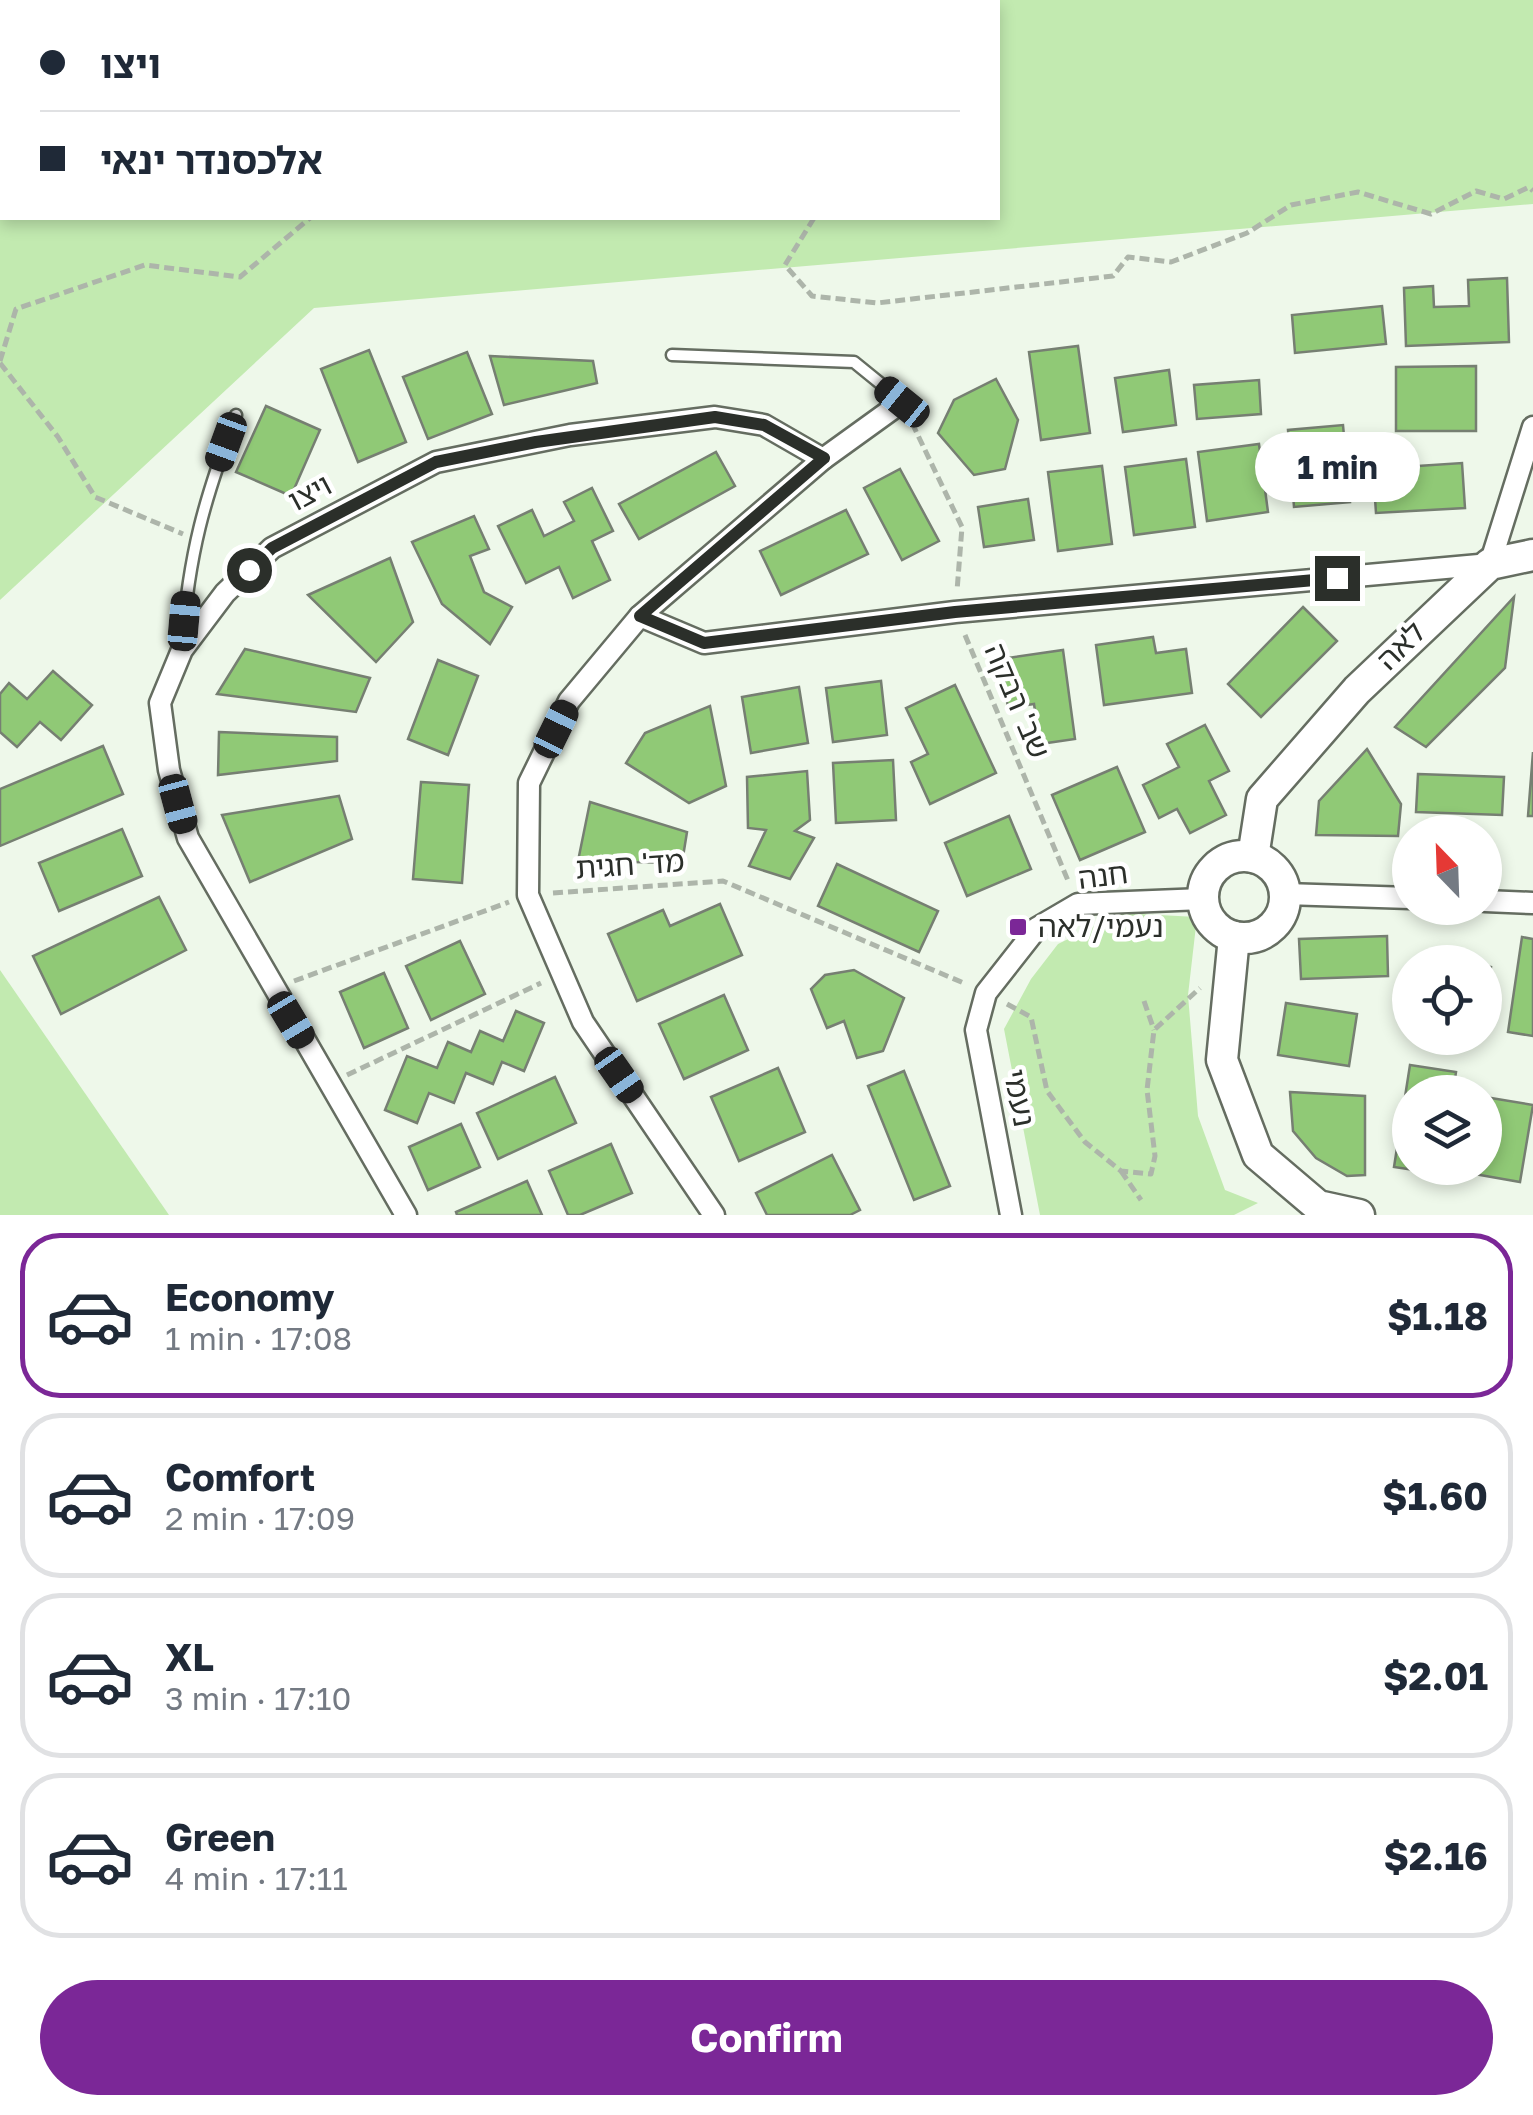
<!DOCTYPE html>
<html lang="en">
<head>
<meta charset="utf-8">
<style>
  :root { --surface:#fff; --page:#f2f2f3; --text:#1f2937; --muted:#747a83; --line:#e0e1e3; --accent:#7b2797 }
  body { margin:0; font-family:"Golos Text","Noto Sans Hebrew",sans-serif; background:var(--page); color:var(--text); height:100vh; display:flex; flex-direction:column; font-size:38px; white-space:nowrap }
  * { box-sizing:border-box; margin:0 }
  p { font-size:32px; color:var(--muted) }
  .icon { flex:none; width:55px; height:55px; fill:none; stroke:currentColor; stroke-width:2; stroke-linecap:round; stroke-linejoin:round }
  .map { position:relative; height:1215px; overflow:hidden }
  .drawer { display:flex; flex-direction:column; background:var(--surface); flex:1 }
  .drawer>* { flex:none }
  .top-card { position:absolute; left:0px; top:0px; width:1000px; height:220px; box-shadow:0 5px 15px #0003; display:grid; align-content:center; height:220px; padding:0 40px; background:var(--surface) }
  .needle { width:65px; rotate:337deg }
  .controls { position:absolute; left:1392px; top:815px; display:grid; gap:20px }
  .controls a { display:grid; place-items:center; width:110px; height:110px; border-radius:50%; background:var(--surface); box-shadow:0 5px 15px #0003; font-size:50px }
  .end { position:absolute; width:45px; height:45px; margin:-22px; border:12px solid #2b2f2a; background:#fff; box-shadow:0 0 0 5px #fff }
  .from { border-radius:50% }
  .bubble { position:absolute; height:70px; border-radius:35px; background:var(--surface); box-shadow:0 5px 15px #0003; font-size:32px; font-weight:700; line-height:70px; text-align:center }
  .car { position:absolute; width:30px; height:60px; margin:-30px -15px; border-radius:12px; box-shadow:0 0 8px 2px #0007; background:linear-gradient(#222 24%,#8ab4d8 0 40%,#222 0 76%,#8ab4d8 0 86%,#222 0) }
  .top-card b { display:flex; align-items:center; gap:35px; height:95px; font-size:38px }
  .top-card b+b { border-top:2px solid var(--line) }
  .top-card i { width:25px; height:25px; background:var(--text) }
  ul { padding:18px 0 0; list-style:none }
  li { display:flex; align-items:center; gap:30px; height:165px; margin:0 20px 15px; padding:0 20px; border:5px solid var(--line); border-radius:40px }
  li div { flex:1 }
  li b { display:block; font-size:38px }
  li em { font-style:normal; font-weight:700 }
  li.active { border-color:var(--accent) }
  li>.icon { width:90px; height:90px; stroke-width:1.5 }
  .primary-button { display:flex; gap:20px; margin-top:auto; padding:20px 40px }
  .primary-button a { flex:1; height:115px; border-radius:60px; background:var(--accent); color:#fff; font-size:40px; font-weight:700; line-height:115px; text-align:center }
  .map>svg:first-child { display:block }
</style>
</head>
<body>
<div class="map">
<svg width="1533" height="1215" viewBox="0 0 1533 1215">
  <rect width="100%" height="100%" fill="#eef8ea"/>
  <g fill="#c2eab0" fill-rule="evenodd">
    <path d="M0,0h1533v204l-1219,104 -314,292zM2,2h996v216h-996z"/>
    <polygon points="1121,913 1197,917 1188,995 1198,1116 1225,1190 1258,1203 1234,1215 1040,1215 1004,1029 1031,979 1058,944"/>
    <polygon points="0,970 169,1215 0,1215"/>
  </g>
  <g fill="#90c976" stroke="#767f72" stroke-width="2.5">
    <polygon points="1507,278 1509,342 1406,346 1404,288 1433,286 1434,307 1469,306 1468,280"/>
    <polygon points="1382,306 1386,344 1295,353 1292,315"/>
    <polygon points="1078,346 1090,433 1041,440 1029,352"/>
    <polygon points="369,350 406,442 358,462 321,369"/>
    <polygon points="467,352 492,414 428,439 403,377"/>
    <polygon points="490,356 593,361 597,383 504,405"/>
    <polygon points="1476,366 1476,431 1396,431 1396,367"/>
    <polygon points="1169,370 1176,425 1123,432 1115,378"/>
    <polygon points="996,379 1018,420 1005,469 974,475 938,433 954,400"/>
    <polygon points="1259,380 1261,414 1197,419 1194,385"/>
    <polygon points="266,406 320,430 291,496 236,472"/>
    <polygon points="1343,425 1350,502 1294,507 1288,430"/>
    <polygon points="1259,444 1268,512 1207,521 1198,452"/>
    <polygon points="716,452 735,486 639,539 619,504"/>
    <polygon points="1186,459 1195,527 1134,535 1125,467"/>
    <polygon points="1462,463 1465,508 1376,513 1373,469"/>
    <polygon points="1102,466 1112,544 1058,551 1048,472"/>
    <polygon points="900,469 939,541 902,560 864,488"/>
    <polygon points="592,488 613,531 592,541 610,580 573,598 559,567 526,583 498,526 532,510 544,536 574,521 564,502"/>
    <polygon points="1028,499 1034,540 984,547 978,507"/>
    <polygon points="846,510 868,554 781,595 760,551"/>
    <polygon points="474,516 489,549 470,556 484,592 512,607 490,644 442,604 412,542"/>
    <polygon points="390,558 413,622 376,662 308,595"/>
    <polygon points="1514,597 1505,668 1426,747 1395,727"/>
    <polygon points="1303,607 1337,641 1261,717 1228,684"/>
    <polygon points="1153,637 1156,653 1186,649 1192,693 1104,705 1096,645"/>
    <polygon points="245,649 370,678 356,712 217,694"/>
    <polygon points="1063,650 1075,739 1040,744 1034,704 1008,708 1001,659"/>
    <polygon points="438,660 478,676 448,755 408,739"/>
    <polygon points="53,671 92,705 61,740 40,722 17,747 0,732 0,694 9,683 27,699"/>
    <polygon points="881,681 887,735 833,742 826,688"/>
    <polygon points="955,685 996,773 930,804 911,762 928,754 906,708"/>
    <polygon points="799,687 808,743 751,753 742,697"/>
    <polygon points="710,706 726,786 689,803 626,763 645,733"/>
    <polygon points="1205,725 1229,771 1209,781 1226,815 1190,833 1177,809 1159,818 1143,785 1179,767 1167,744"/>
    <polygon points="219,732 337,737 337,761 218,775"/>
    <polygon points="103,746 123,794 0,846 0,789"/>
    <polygon points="1367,749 1401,804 1398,836 1316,835 1319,801"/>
    <polygon points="1533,752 1533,816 1528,816"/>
    <polygon points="893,760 896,820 836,823 833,763"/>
    <polygon points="1117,767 1145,832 1080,860 1052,795"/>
    <polygon points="807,771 810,820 795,831 814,838 790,879 749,866 766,830 748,828 747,777"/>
    <polygon points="1418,774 1504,777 1502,815 1416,812"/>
    <polygon points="421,782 469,785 462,883 413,879"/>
    <polygon points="339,796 352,839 250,882 222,815"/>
    <polygon points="590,802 687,832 682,863 578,861"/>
    <polygon points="1009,816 1031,869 967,896 945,843"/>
    <polygon points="122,829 142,876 59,911 39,863"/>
    <polygon points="837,864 938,911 919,952 818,906"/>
    <polygon points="159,897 186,950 61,1014 33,956"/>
    <polygon points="720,904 742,955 637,1001 608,934 663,910 670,926"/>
    <polygon points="1387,936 1388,976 1301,979 1299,939"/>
    <polygon points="1522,937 1533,939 1533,1036 1508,1032"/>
    <polygon points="460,941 485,994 431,1020 406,966"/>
    <polygon points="1485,966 1491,967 1486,1012 1485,1012"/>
    <polygon points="854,970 904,998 883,1051 857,1058 844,1021 827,1028 811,989 825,975"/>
    <polygon points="384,973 408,1028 364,1048 340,992"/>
    <polygon points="724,995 748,1050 684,1079 659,1024"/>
    <polygon points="1286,1003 1357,1014 1349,1066 1278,1055"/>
    <polygon points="516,1011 544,1023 524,1071 502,1062 493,1084 466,1073 454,1103 429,1093 417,1123 385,1110 407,1056 437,1068 448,1042 471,1052 480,1031 503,1041"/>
    <polygon points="1410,1065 1456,1072 1453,1092 1410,1092 1410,1168 1442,1168 1441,1174 1394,1167"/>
    <polygon points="778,1068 805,1132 739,1161 711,1097"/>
    <polygon points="904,1071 950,1186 914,1200 868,1086"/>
    <polygon points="555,1077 576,1123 498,1159 477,1113"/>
    <polygon points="1290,1092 1365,1096 1365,1175 1347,1176 1316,1158 1293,1131"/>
    <polygon points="1485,1097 1533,1105 1520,1182 1463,1172 1464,1168 1485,1168"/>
    <polygon points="461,1124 480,1167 428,1190 409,1147"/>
    <polygon points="611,1144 632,1193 580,1215 568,1215 549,1171"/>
    <polygon points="832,1155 860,1210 850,1215 767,1215 756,1193"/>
    <polygon points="527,1181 542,1215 457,1215 456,1212"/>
  </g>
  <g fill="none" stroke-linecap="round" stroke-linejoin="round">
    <defs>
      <g id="lane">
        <polyline points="672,355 854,362 902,401"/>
        <path d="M182,644c7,-91 22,-144 54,-229"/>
      </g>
      <g id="street">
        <polyline points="823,459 902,402"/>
        <polyline points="640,616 704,643 955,612 1490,564 1533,427"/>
        <polyline points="1285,894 1410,898"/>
        <polyline points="1485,901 1533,903"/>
        <polyline points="406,1215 188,838 169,770 160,703 182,650 225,593 272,548 436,462 570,435 715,417 764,425 823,459 640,616 569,701 529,783 528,895 583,1022 714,1215"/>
        <polyline points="1011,1215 976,1030 986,993 1037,928 1078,904 1203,899"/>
      </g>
      <g id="secondary">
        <circle cx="1244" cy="897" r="41"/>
        <polyline points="1253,857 1262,799 1357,690 1490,564 1533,555"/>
        <polyline points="1234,937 1222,1060 1258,1155 1318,1206 1359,1215"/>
      </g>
    </defs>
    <use href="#lane" stroke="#656d61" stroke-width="15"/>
    <use href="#street" stroke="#656d61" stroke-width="25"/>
    <use href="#secondary" stroke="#656d61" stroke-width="35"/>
    <g stroke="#adb5aa" stroke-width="5" stroke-dasharray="10 5" stroke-linecap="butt">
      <polyline points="478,0 481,2"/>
      <polyline points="852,2 853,0"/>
      <polyline points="814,218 785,265 812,296 877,303 1113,276 1128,257 1171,262 1247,233 1291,205 1358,192 1431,214 1476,191 1504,199 1529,187 1533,191"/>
      <polyline points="0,361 16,309 145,265 240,277 310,218"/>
      <polyline points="0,363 58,437 95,497 183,534"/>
      <polyline points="912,423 962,527 957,591"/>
      <polyline points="965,635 1069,883"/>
      <polyline points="553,893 723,881 966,984"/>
      <polyline points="294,981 509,902"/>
      <polyline points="1144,1001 1154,1030"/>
      <polyline points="1007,1004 1031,1017 1047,1091 1085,1142 1121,1171 1151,1174 1155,1156 1147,1090 1154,1030 1200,988"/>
      <polyline points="347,1075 541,983"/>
      <polyline points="1121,1171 1141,1200"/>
    </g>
    <use href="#lane" stroke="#fff" stroke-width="10"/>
    <use href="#street" stroke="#fff" stroke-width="20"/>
    <use href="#secondary" stroke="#fff" stroke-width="30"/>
  </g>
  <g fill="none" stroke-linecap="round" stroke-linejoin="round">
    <polyline stroke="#2b2f2a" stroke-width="12" points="249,570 272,548 436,462 536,442 715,417 764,425 824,458 640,616 704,643 955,612 1337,578"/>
  </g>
  <rect fill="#7b2797" stroke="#fff" stroke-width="4" x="1008" y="917" width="20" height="20" rx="5"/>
  <g text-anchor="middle" stroke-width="9" stroke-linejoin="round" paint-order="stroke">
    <g font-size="30" fill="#2b2f2a" stroke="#fff">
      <text transform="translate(310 493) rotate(-28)" y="10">ויצו</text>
      <text transform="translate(1401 646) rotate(-45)" y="10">לאה</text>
      <text transform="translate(1017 701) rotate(67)" y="10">שב' רבקה</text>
      <text transform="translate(630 865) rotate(-4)" y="10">מד' חגית</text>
      <text transform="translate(1103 876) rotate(-7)" y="10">חנה</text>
      <text transform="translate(1019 1098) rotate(79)" y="10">נעמי</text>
    </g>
    <g font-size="30" fill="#2b2f2a" stroke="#fff" text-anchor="start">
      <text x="1038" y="937">נעמי/לאה</text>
    </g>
  </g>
</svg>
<div class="controls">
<a><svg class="needle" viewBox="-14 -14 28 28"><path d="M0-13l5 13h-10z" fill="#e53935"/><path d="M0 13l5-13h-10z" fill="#747a83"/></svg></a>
<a><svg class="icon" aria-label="locate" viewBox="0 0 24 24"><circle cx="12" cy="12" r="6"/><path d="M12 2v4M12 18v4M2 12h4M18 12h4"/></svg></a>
<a><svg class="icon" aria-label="layers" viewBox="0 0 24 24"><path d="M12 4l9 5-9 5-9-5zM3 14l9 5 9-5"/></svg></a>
</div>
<i class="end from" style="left:249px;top:570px"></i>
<i class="end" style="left:1337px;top:578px"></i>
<div class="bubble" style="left:1255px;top:432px;width:165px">1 min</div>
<i class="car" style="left:902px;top:402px;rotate:309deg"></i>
<i class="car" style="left:226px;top:442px;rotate:200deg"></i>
<i class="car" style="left:184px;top:621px;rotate:5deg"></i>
<i class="car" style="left:556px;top:729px;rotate:26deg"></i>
<i class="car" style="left:178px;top:804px;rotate:165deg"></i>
<i class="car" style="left:291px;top:1020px;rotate:149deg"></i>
<i class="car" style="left:619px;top:1075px;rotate:145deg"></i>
<div class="top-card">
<b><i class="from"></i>ויצו</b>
<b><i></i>אלכסנדר ינאי</b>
</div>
</div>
<section class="drawer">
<ul>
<li class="active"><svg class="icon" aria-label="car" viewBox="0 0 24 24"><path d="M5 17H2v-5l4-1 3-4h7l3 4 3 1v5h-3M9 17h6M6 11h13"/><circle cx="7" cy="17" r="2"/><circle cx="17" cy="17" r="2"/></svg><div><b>Economy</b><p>1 min · 17:08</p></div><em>$1.18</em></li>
<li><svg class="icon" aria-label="car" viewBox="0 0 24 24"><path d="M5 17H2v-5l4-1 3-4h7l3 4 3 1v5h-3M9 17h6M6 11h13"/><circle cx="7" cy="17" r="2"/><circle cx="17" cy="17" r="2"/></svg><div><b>Comfort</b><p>2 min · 17:09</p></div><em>$1.60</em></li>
<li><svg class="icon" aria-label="car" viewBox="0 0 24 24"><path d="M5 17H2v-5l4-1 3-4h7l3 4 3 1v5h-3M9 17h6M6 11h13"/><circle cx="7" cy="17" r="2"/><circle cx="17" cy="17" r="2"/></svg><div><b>XL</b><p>3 min · 17:10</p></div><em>$2.01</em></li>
<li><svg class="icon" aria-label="car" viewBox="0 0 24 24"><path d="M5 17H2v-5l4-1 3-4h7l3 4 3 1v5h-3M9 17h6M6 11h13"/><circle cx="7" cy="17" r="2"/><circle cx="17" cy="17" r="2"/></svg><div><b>Green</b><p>4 min · 17:11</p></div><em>$2.16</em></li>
</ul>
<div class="primary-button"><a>Confirm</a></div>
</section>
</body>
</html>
